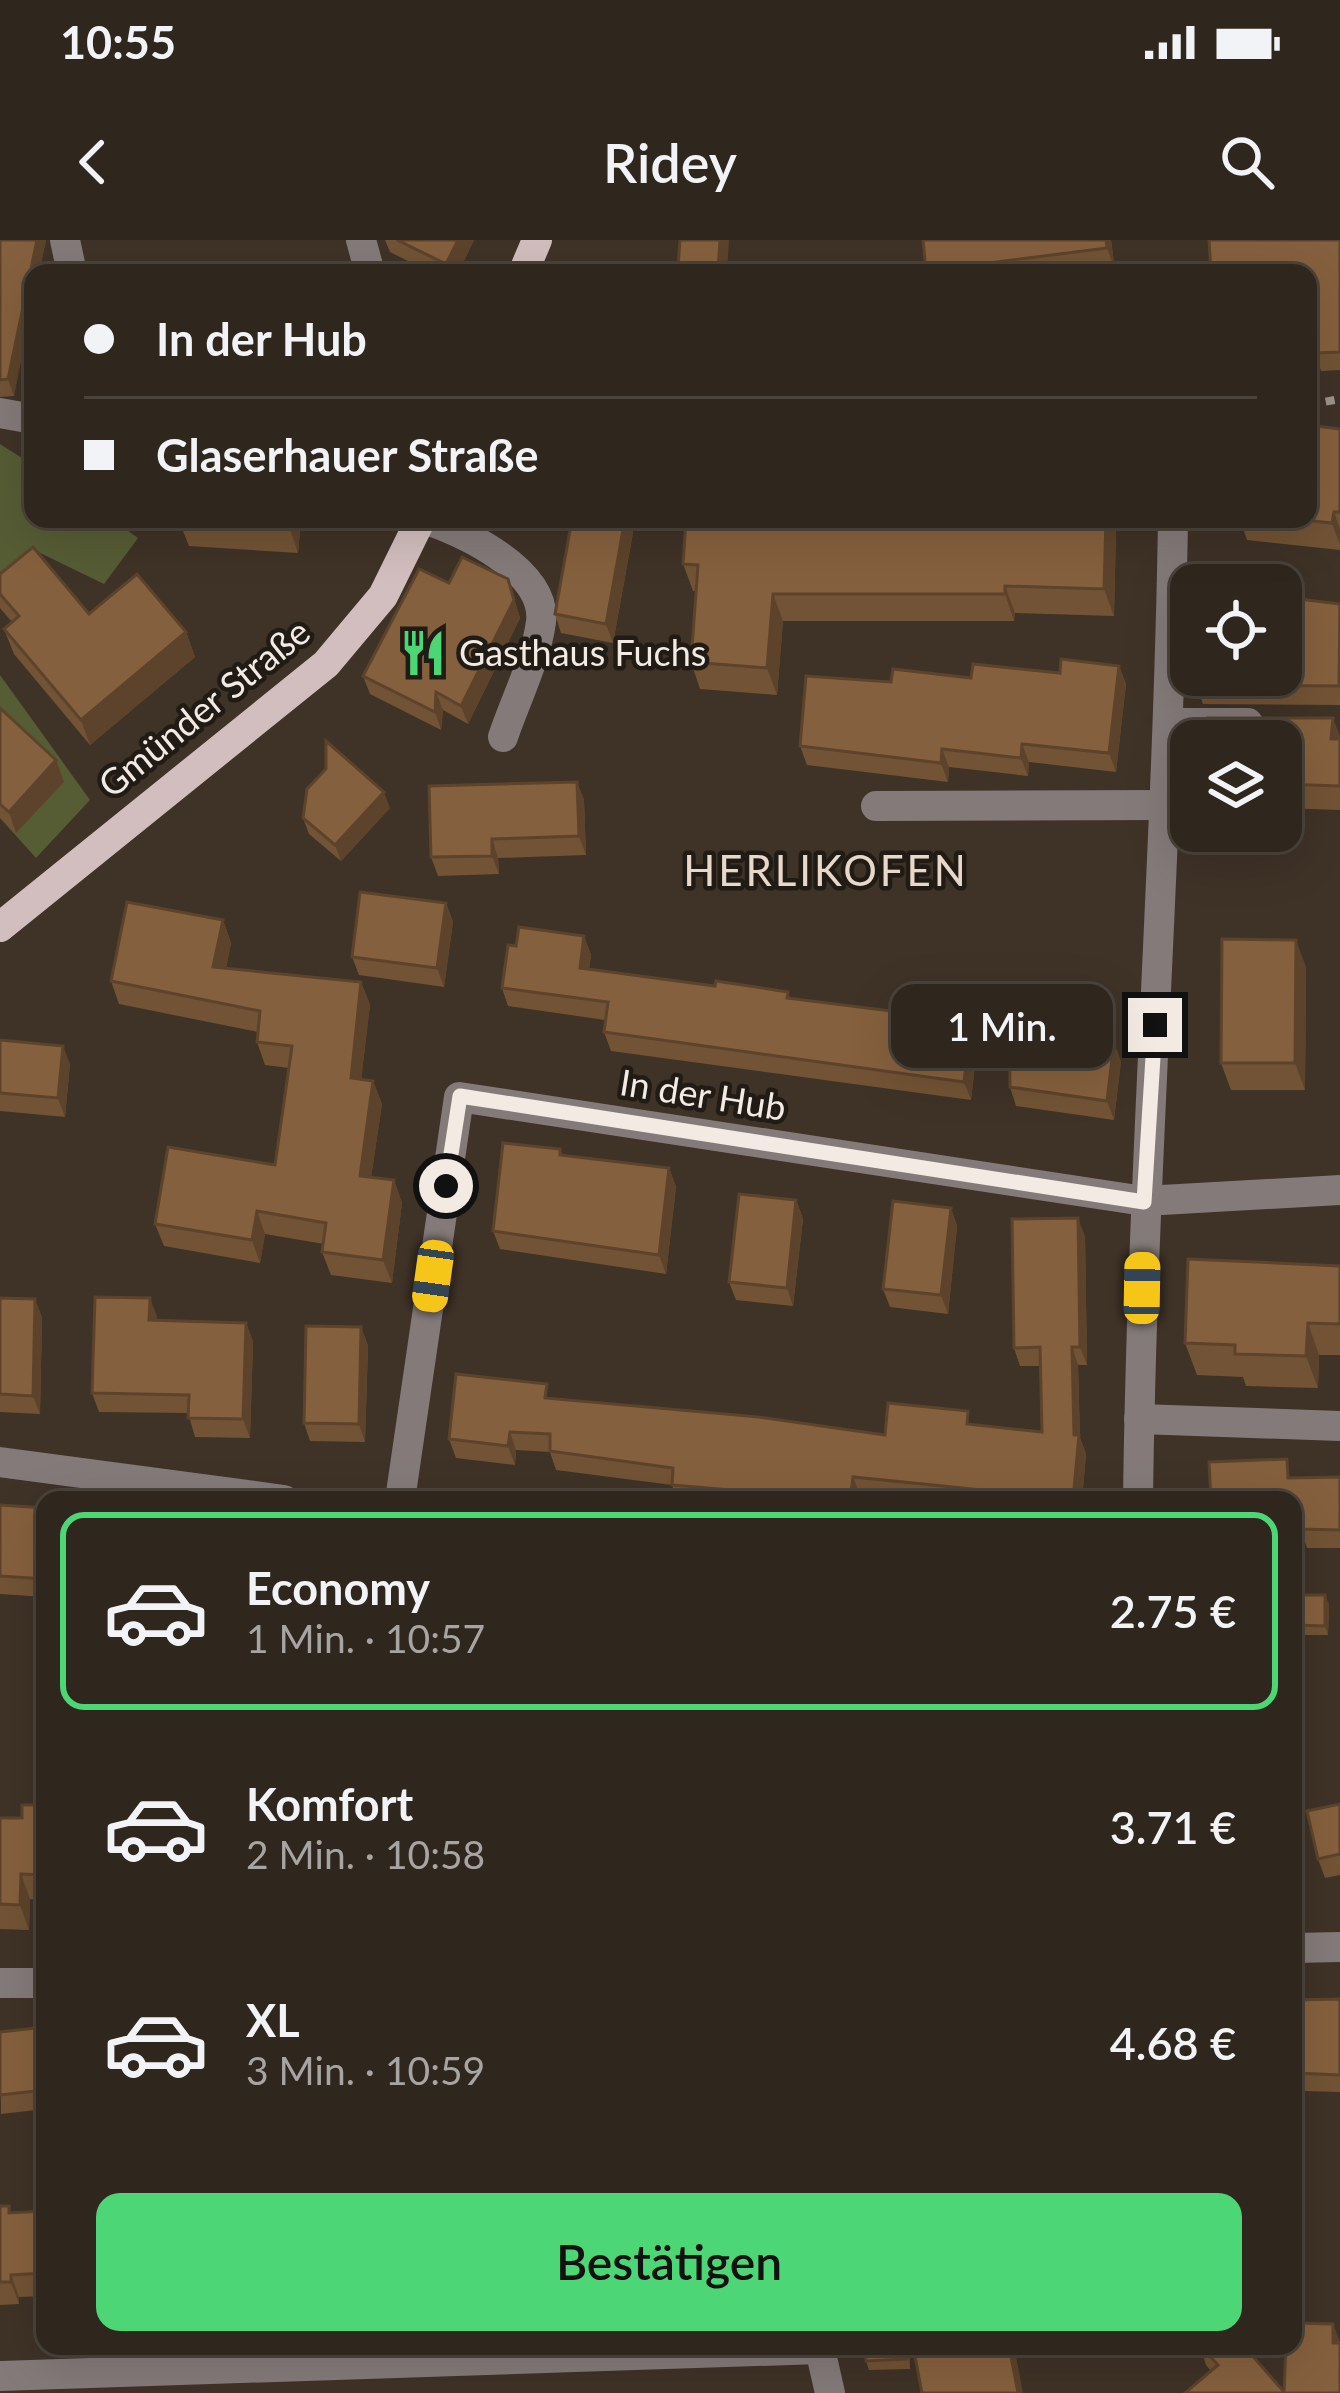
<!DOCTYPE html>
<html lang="de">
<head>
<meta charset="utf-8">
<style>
  :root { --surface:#2f261d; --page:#3b322a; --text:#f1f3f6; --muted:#a7a5a4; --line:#4a433b; --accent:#4dd676 }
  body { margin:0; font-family:Lato,sans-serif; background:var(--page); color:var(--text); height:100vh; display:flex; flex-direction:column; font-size:45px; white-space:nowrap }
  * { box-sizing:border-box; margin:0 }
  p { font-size:39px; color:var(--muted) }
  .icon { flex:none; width:66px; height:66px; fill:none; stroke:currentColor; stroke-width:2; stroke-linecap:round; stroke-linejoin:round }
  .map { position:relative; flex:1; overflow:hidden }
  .sheet { position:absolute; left:36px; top:1251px; width:1266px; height:864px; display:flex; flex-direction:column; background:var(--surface); border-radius:24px; box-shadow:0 12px 48px #0002,0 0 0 3px var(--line) }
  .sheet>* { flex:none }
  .hud { position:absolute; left:24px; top:24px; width:1293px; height:264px; border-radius:24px; box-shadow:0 12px 48px #0002,0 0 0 3px var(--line); display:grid; align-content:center; height:264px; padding:0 60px; background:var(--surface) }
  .buttons { position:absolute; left:1170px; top:324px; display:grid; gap:24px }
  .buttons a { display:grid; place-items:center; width:132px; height:132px; border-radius:24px; background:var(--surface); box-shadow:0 12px 48px #0002,0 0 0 3px var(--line); font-size:60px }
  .end { position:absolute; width:54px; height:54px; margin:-27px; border:15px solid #f2eae3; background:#111; box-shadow:0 0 0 6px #111 }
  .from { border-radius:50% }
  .bubble { position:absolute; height:84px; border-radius:24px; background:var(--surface); box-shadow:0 12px 48px #0002,0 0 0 3px var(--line); font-size:39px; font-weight:600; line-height:84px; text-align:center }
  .car { position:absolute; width:36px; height:72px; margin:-36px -18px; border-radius:15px; box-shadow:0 0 9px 3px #0007; background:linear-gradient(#f5c518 24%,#345 0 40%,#f5c518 0 76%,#345 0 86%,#f5c518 0) }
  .hud b { display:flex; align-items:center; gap:42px; height:114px; font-size:45px }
  .hud b+b { border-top:3px solid var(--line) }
  .hud i { width:30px; height:30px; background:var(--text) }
  ul { padding:21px 0 0; list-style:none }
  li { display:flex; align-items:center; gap:36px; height:198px; margin:0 24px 18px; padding:0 36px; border:6px solid transparent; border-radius:24px }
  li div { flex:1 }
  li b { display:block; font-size:45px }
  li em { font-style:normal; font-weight:600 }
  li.on { border-color:var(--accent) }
  li>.icon { width:108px; height:108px; stroke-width:1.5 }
  .action { display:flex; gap:24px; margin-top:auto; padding:24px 60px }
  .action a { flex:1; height:138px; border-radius:24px; background:var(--accent); color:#111; font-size:48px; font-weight:600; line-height:138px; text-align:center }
  .status { display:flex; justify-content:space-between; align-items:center; height:84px; padding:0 60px; background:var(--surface); direction:ltr }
  .status svg { height:33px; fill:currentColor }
  header { display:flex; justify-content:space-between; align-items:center; height:156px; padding:0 60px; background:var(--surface); font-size:54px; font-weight:600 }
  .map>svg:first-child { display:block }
</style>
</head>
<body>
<div class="status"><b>10:55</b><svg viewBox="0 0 49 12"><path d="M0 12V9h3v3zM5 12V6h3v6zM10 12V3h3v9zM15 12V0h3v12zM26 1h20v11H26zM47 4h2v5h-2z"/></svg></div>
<header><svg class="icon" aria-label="back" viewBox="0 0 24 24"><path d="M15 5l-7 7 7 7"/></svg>Ridey<svg class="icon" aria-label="search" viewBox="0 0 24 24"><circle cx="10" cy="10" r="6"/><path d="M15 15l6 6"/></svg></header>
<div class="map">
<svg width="1340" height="2153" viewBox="0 0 1340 2153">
  <rect width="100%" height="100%" fill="#3f3227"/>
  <g fill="#565c34">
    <polygon points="0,204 33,225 33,279 111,279 138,298 104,344 34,310 0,352"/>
    <polygon points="0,435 90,560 36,618 0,578"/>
  </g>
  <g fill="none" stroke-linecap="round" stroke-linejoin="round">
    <polyline stroke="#9e948b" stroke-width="8" stroke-dasharray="9 9" stroke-linecap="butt" points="1308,165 1340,159"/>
    <g stroke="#847a7a" stroke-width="30">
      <polyline points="65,0 72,33"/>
      <polyline points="361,0 370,33"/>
      <polyline points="0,173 33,179"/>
      <path d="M423,279c40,12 124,52 118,103 -5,38 -26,79 -38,115"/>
      <polyline points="1170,483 1248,483"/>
      <polyline points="876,566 1168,565"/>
      <polyline points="1139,1179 1340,1186"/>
      <polyline points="0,1222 284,1260"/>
      <polyline points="400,1260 459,857 1144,961 1340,950"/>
      <path d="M1138,1260c4,-327 30,-654 35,-981"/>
      <polyline points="1293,1708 1340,1707"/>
      <polyline points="0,1743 45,1743"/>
      <polyline points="0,2136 820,2109 830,2153"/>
    </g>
    <g stroke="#d2bebe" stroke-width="30">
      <polyline points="523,33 537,0"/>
      <polyline points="0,687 326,424 383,356 421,279"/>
    </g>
  </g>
  <g fill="#725335">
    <polygon points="0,0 46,0 39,33 33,33 14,156 0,157"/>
    <polygon points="385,0 474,0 458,33 432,33 390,12"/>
    <polygon points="923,0 1111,0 1115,30 1093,33 927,33"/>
    <polygon points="1209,0 1340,0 1340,130 1321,131 1315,112 1308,113 1308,33 1212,33"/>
    <polygon points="1340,189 1340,310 1247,300 1240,279 1308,279"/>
    <polygon points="155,279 301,279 298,313 189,306 183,291"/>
    <polygon points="572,279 628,279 633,293 613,403 561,393 555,374"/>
    <polygon points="1116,289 1114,376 1015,373 1014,381 783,381 777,455 700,449 691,422 696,351 693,351 683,324"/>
    <polygon points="0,334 89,374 186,392 195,417 90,505 14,414 4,389 12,382 0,368"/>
    <polygon points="508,339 520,378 468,484 443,470 441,490 370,454 363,436 449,343"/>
    <polygon points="1340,364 1340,465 1203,464 1196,445 1289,375"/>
    <polygon points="1119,426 1126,444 1116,532 1029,522 1028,536 949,527 948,542 807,525 800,506 891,442 1060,433"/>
    <polygon points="0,468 56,520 64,542 16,593 0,578"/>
    <polygon points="1340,496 1340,570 1281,568 1281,501"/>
    <polygon points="577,542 584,560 586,615 498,618 499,634 438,636 431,617"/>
    <polygon points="390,568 341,621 309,594 303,578"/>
    <polygon points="446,663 453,682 444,747 359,735 352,717"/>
    <polygon points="223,680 231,703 226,728 361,742 370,765 361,839 373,841 382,864 371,937 394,940 402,963 392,1043 331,1035 322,1012 324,1004 265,994 260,1023 164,1006 155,984 275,925 289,828 265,825 257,802 258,792 119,764 111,741"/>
    <polygon points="584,696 591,715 589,730 715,746 788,752 790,758 971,781 978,800 971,860 611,811 604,792 605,780 508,766 502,748 516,706"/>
    <polygon points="1306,727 1305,850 1231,850 1221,823"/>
    <polygon points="0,800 70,824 65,877 0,871"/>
    <polygon points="1121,821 1114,880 1016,866 1010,847"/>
    <polygon points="560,909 563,916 669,928 676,947 666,1034 500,1009 493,991"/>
    <polygon points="796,960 803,979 793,1066 736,1060 729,1042"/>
    <polygon points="951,968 957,986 948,1074 890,1067 883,1049"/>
    <polygon points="1085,996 1087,1125 1078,1125 1080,1198 1086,1214 1082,1260 909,1260 860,1255 859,1260 677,1260 672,1245 556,1230 550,1212 516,1210 515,1225 456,1218 449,1199 552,1158 885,1195 973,1185 1042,1192 1041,1126 1020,1126 1014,1108"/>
    <polygon points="1340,1026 1340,1115 1319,1115 1318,1148 1246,1146 1243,1137 1197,1135 1185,1103"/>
    <polygon points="0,1058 35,1059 42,1078 40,1174 0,1172"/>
    <polygon points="150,1058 156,1080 246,1083 253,1102 250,1198 195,1197 188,1173 99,1172 92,1153"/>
    <polygon points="361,1087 368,1106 365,1202 310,1201 304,1183"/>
    <polygon points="1340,1237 1340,1308 1307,1308 1304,1299 1293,1300 1294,1238"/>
    <polygon points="0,1265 45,1268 45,1357 0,1354"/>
    <polygon points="1293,1355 1325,1355 1329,1365 1328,1395 1293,1395"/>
    <polygon points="1340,1564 1340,1635 1325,1638 1318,1619"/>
    <polygon points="45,1565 45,1660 30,1659 29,1690 0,1689 0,1578 22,1578"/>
    <polygon points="1340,1759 1340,1852 1303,1851 1296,1833 1296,1826 1293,1826 1293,1760"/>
    <polygon points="45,1787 45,1869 1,1874 0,1792"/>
    <polygon points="0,1966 12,1973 45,1971 45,2056 19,2057 19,2064 0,2065"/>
    <polygon points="1333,2084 1340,2103 1340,2153 1185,2153 1211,2131 1206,2125 1200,2106 1244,2106 1284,2152"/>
    <polygon points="909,2106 910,2129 869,2130 866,2121"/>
  </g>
  <g fill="#5d432b">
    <polygon points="37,0 46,0 39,33 33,33 33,63 14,156 8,139"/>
    <polygon points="458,0 474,0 458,33 449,33 446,24"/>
    <polygon points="720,0 729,0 727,33 719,33"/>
    <polygon points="1106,0 1111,0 1115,30 1107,8"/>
    <polygon points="1334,272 1340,289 1340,305 1332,283"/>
    <polygon points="290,279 301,279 298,313 290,289"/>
    <polygon points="625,279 628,279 633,293 613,403 606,384"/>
    <polygon points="1106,279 1113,279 1116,289 1114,376 1104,349"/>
    <polygon points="508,339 520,378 468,484 461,466"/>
    <polygon points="1005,346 1015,373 1014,381 1005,354"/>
    <polygon points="773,354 783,381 777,455 767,428"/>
    <polygon points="186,392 195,417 90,505 81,480"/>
    <polygon points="1119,426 1126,444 1116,532 1109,513"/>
    <polygon points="436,452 443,470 441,490 435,472"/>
    <polygon points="1333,478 1340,496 1340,523 1331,499"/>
    <polygon points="1022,504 1029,522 1028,536 1021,518"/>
    <polygon points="942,509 949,527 948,542 941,523"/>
    <polygon points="56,520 64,542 16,593 9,572"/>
    <polygon points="577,542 584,560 586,615 579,596"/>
    <polygon points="384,552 390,568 341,621 335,605"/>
    <polygon points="492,599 498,618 499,634 492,616"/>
    <polygon points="446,663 453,682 444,747 437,728"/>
    <polygon points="223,680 231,703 222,749 213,727"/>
    <polygon points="584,696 591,715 586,747 580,728"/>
    <polygon points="1296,700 1306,727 1305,850 1295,823"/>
    <polygon points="361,742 370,765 359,860 351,838"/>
    <polygon points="971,781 978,800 971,860 964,842"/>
    <polygon points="1114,802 1121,821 1114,880 1107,861"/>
    <polygon points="63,806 70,824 65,877 58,858"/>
    <polygon points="373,841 382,864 368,959 360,936"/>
    <polygon points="669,928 676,947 666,1034 659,1015"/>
    <polygon points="394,940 402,963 392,1043 383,1020"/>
    <polygon points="796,960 803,979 793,1066 787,1048"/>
    <polygon points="951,968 957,986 948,1074 941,1055"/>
    <polygon points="257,971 265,994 260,1023 252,1000"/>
    <polygon points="1078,978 1085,996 1087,1125 1080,1107"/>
    <polygon points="150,1058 157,1076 156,1099 149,1080"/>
    <polygon points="35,1059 42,1078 40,1174 33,1156"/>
    <polygon points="246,1083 253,1102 250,1198 243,1179"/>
    <polygon points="1308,1083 1319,1115 1318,1148 1306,1116"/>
    <polygon points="361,1087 368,1106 365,1202 359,1184"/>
    <polygon points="1072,1107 1078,1125 1080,1198 1086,1214 1082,1260 1073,1260 1074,1195"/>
    <polygon points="510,1192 516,1210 515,1225 508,1206"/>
    <polygon points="853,1237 860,1255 859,1260 850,1260"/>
    <polygon points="1325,1355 1329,1365 1328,1395 1325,1386"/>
    <polygon points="21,1634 30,1659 29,1690 20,1665"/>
    <polygon points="11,2035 19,2057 19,2064 11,2042"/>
    <polygon points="1333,2084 1340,2103 1333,2103"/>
    <polygon points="1009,2106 1014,2106 1023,2153 1018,2153"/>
  </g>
  <g fill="#85603e" stroke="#5d432b" stroke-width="3">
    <polygon points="0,0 37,0 8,139 0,140"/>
    <polygon points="397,0 458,0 446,24"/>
    <polygon points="680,0 720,0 718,31 759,33 604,33 605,23 678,27"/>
    <polygon points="923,0 1106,0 1107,8 926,31"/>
    <polygon points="1209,0 1340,0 1340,112 1315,113 1314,94 1308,94 1308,33 1280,33 1279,26 1211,32"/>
    <polygon points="1308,185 1340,189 1340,272 1334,272 1332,283 1294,279 1308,279"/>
    <polygon points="180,279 290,279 290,289 180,282"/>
    <polygon points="572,279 625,279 606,384 555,374"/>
    <polygon points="686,279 1106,279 1104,349 1005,346 1005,354 773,354 767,428 691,422 698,325 683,324"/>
    <polygon points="33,307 89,374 137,334 186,392 81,480 4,389 19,376 0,354 0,334"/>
    <polygon points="462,317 508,339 514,360 461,466 436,452 435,472 363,436 419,329 449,343"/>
    <polygon points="1291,358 1340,364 1339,446 1196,445 1197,435 1281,435 1281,374 1289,375"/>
    <polygon points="1061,419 1119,426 1109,513 1022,504 1021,518 942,509 941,523 800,506 806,436 891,442 893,429 971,438 973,424 1060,433"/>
    <polygon points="0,468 56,520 9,572 0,564"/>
    <polygon points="1208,478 1333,478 1331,499 1340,499 1340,546 1281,544 1281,501 1207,501"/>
    <polygon points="326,501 384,552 335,605 303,578 307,549 326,529"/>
    <polygon points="577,542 579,596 492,599 492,616 431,617 429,546"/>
    <polygon points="360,652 446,663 437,728 352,717"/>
    <polygon points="127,662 223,680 213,727 361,742 351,838 373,841 360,936 394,940 383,1020 322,1012 326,983 257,971 252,1000 155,984 168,907 275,925 292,806 257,802 260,771 111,741"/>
    <polygon points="519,687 584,696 580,728 715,746 716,741 788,752 787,758 971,781 964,842 604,792 608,762 502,748 508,705 516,706"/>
    <polygon points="1222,699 1296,700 1295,823 1221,823"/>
    <polygon points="1009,790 1114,802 1107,861 1010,847"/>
    <polygon points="0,800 63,806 58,858 0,853"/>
    <polygon points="503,903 560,909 560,915 669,928 659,1015 493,991"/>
    <polygon points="739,954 796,960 787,1048 729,1042"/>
    <polygon points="893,961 951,968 941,1055 883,1049"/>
    <polygon points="1078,978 1080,1107 1072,1107 1074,1195 1079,1195 1073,1260 992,1260 993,1251 853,1237 850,1260 672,1245 673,1228 550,1211 550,1194 510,1192 508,1206 449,1199 456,1134 547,1144 545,1158 759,1177 885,1195 888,1163 968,1171 967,1184 1042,1192 1040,1107 1014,1108 1012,979"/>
    <polygon points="1188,1019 1340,1026 1340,1084 1308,1083 1306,1116 1235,1114 1235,1105 1185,1103"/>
    <polygon points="95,1057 150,1058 149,1080 246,1083 243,1179 188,1178 189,1155 92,1153"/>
    <polygon points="0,1058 35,1059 33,1156 0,1154"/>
    <polygon points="306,1086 361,1087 359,1184 304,1183"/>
    <polygon points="1287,1219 1288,1238 1340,1237 1340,1290 1300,1289 1301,1280 1293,1281 1293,1260 1211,1260 1209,1222"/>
    <polygon points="0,1265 45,1268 45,1339 0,1336"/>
    <polygon points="1293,1355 1325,1355 1325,1386 1293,1385"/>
    <polygon points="1340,1564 1340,1614 1318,1619 1307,1571"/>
    <polygon points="22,1565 45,1565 45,1635 21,1634 20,1665 0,1664 0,1578 22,1578"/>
    <polygon points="1340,1759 1340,1835 1296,1833 1297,1809 1293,1809 1293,1760"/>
    <polygon points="45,1787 45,1850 0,1855 0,1792"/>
    <polygon points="0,1966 9,1966 9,1973 45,1971 45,2033 11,2035 11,2042 0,2042"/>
    <polygon points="1293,2083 1333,2084 1333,2103 1340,2103 1340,2153 1185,2153 1218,2125 1201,2106 1244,2106 1284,2152 1286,2106 1293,2106"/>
    <polygon points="865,2106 906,2106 907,2119 866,2121"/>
    <polygon points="913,2106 1009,2106 1018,2153 922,2153"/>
  </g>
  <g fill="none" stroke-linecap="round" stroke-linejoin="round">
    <polyline stroke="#f2eae3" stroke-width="15" points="446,946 460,856 1144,962 1155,785"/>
  </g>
  <defs>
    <symbol id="restaurant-bare" viewBox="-9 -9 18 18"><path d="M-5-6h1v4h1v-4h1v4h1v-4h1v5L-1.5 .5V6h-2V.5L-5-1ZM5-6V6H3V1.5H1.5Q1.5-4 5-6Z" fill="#4dd676" stroke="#211b16" stroke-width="2.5" paint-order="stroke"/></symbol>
  </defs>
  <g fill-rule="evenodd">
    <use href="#restaurant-bare" x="390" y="380" width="66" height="66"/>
  </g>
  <g text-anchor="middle" stroke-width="9" stroke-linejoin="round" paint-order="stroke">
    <g font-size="36" fill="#f2eae3" stroke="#211b16" text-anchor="start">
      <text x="459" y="426">Gasthaus Fuchs</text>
    </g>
    <g font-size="36" fill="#f2eae3" stroke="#211b16">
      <text transform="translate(204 468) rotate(-39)" y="13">Gmünder Straße</text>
      <text transform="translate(703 855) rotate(9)" y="13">In der Hub</text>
    </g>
    <g font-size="42" letter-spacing="3" fill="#e9d8ca" stroke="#211b16">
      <text x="826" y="646">HERLIKOFEN</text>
    </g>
  </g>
</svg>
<div class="buttons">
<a><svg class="icon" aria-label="locate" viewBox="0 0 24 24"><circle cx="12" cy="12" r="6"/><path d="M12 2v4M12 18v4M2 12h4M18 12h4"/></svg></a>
<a><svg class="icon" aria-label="layers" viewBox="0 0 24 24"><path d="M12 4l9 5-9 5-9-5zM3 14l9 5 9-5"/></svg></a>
</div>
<i class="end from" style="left:446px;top:946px"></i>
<i class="end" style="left:1155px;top:785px"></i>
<div class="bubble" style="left:891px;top:744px;width:222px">1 Min.</div>
<i class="car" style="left:433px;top:1036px;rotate:188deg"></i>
<i class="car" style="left:1142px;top:1048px;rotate:1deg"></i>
<div class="hud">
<b><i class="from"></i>In der Hub</b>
<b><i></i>Glaserhauer Straße</b>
</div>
<section class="sheet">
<ul>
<li class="on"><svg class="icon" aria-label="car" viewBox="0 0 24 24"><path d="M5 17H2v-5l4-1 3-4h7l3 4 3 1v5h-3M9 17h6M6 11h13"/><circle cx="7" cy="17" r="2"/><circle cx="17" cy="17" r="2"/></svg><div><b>Economy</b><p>1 Min. · 10:57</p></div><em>2.75 €</em></li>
<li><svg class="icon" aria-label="car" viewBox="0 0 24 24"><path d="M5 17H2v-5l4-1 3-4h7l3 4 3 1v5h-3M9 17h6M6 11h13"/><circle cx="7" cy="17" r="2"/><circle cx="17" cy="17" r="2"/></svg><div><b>Komfort</b><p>2 Min. · 10:58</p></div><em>3.71 €</em></li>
<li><svg class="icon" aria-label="car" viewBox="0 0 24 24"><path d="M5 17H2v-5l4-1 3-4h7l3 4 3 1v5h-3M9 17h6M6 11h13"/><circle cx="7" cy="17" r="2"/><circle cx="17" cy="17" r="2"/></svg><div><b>XL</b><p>3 Min. · 10:59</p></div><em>4.68 €</em></li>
</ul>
<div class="action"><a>Bestätigen</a></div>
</section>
</div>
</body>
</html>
